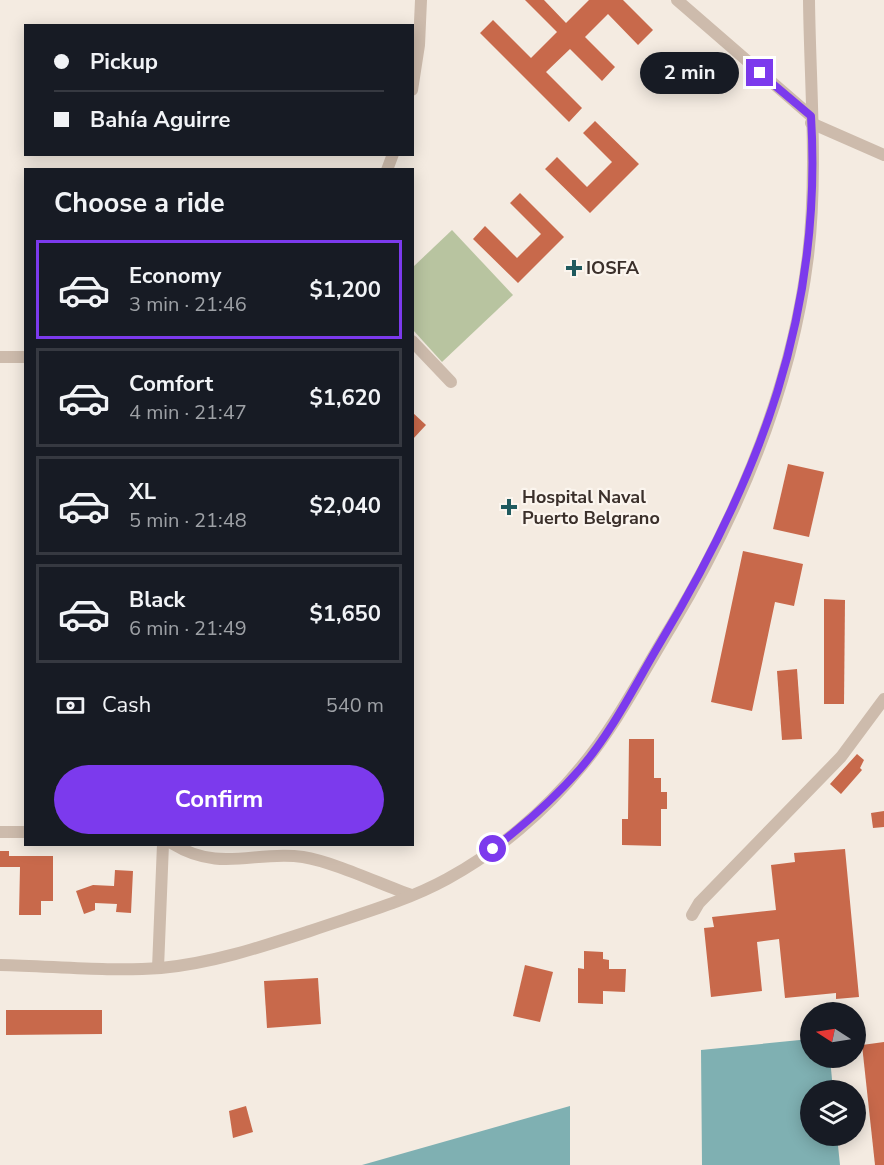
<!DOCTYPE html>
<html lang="en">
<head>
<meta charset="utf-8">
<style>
  :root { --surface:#171b24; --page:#20242c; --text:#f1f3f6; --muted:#9ea1a6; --line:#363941; --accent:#7c3aed }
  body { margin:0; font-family:"Nunito Sans",sans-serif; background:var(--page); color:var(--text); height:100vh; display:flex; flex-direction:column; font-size:22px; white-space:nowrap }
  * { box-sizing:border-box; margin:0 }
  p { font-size:20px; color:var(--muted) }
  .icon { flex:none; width:33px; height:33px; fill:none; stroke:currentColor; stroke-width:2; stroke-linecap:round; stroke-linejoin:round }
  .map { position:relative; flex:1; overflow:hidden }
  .details { position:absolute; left:24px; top:168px; width:390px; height:678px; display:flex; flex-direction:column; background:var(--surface); border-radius:0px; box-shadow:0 3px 15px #0003 }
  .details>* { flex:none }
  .banner { position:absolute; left:24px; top:24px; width:390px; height:132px; border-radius:0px; box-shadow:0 3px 15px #0003; display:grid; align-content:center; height:132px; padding:0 30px; background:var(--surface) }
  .needle { width:39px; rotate:282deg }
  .tools { position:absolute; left:800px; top:1002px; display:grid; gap:12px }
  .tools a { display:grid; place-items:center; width:66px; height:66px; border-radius:50%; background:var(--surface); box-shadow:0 3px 15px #0003; font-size:30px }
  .end { position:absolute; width:27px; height:27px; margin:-14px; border:8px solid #7c3aed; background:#fff; box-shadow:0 0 0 3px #fff }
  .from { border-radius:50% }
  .bubble { position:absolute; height:42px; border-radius:21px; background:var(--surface); box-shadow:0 3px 15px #0003; font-size:20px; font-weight:700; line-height:42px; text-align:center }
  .banner b { display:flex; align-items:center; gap:21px; height:57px; font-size:22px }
  .banner b+b { border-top:2px solid var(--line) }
  .banner i { width:15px; height:15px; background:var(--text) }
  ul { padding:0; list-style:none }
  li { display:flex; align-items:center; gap:18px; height:99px; margin:0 12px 9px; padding:0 18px; border:3px solid var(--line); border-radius:0px }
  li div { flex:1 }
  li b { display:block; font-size:22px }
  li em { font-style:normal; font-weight:700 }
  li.on { border-color:var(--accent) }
  li>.icon { width:54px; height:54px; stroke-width:1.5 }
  h2 { padding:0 30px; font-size:27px; line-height:72px }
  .pay { display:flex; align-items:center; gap:15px; height:66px; padding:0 30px; font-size:22px }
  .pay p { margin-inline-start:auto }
  .cta { display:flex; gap:12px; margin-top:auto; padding:12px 30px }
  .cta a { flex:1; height:69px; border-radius:36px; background:var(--accent); color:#fff; font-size:24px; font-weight:700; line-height:69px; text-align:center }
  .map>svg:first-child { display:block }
</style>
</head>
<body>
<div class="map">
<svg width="884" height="1165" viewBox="0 0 884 1165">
  <rect width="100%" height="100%" fill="#f4ebe1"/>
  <polygon fill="#b8c4a0" points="452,230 513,295 442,362 413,330 413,267"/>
  <g fill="#7fb0b2">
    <polygon points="810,1039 810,1058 830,1058 833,1090 810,1090 810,1136 837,1136 840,1165 702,1165 701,1050"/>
    <polygon points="570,1106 570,1165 362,1165"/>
  </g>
  <g fill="#c8694b">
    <polygon points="525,0 544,0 566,23 589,0 623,0 653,30 638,45 608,14 585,37 615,67 602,81 570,49 546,72 582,108 569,122 480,33 493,20 531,58 557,32"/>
    <polygon points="595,121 639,164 590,213 545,169 557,157 587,187 612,162 583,133"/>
    <polygon points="520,193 564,237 518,283 473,239 485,226 517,258 541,234 510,203"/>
    <polygon points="412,412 426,425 412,440"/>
    <polygon points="788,464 824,472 809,537 773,529"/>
    <polygon points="743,551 803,564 794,606 775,602 752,711 711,702"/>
    <polygon points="824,599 845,600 844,704 824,704"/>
    <polygon points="797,669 802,739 782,740 777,671"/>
    <polygon points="629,739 654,739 654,778 661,778 661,792 667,792 667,809 661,809 661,846 622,845 622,819 628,819"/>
    <polygon points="857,754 864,760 860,768 862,770 841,794 830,784"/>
    <polygon points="884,811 884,827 873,828 871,813"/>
    <polygon points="845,849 859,997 836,999 836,993 785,998 779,939 757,942 762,991 711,997 704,928 714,927 712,917 776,910 771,865 795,862 794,853"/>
    <polygon points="0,851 9,851 9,856 53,856 53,901 41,901 41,915 19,915 20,867 0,867"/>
    <polygon points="115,870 133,871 131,913 116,912 117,904 95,903 95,910 84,914 76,891 93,885 114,886"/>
    <polygon points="584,951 603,952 603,959 609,960 609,969 626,969 625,992 603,991 603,1004 578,1003 578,968 584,969"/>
    <polygon points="525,965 553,972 540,1022 513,1016"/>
    <polygon points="318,978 321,1024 267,1028 264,981"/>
    <polygon points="6,1010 102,1010 102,1034 6,1035"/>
    <polygon points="884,1042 884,1165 875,1165 862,1045"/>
    <polygon points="246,1106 253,1132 233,1138 229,1111"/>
  </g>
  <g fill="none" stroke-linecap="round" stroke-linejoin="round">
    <g stroke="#cdbbac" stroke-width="12">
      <polyline points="677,0 811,116"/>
      <polyline points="412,90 419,45 421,0"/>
      <polyline points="811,123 884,155"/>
      <polyline points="387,170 393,154"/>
      <polyline points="412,341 451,382"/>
      <polyline points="0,357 26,357"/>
      <polyline points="0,832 26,832"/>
      <path d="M173,844c47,29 83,6 130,13 31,5 77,27 108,38"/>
      <polyline points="692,915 699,903 841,757 884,699"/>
      <path d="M0,965c53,1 108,7 161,3 52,-5 100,-21 149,-37 46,-16 95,-29 137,-52 50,-27 98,-68 134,-112 36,-43 62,-95 91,-142 67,-112 120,-239 136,-369 10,-84 2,-171 1,-256"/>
      <polyline points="158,968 163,844"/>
    </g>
  </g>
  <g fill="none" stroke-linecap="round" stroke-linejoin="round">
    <path stroke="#7c3aed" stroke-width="8" d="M493,849c31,-24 61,-50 87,-80 32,-37 55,-84 80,-126 100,-166 163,-330 151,-527l-51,-43"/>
  </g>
  <g fill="#1f5a5e" stroke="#fbf5ee" stroke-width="2">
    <path d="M571 259h6v6h6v6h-6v6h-6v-6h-6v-6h6z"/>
    <path d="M506 498h6v6h6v6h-6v6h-6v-6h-6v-6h6z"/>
  </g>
  <g text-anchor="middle" stroke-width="4.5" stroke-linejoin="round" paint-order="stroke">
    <g font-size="18" font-weight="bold" fill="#3b302b" stroke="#fbf5ee" text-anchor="start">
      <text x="586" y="274">IOSFA</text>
      <text x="522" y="503">Hospital Naval<tspan x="522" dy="21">Puerto Belgrano</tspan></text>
    </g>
  </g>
</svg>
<div class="tools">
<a><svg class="needle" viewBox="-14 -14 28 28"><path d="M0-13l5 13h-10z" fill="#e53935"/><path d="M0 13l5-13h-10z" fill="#9ea1a6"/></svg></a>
<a><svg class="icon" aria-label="layers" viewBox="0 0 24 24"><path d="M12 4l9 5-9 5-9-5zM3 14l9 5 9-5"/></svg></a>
</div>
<i class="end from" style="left:493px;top:849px"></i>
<i class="end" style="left:760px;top:73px"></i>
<div class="bubble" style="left:640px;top:52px;width:99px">2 min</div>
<div class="banner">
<b><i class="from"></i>Pickup</b>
<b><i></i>Bahía Aguirre</b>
</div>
<section class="details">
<h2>Choose a ride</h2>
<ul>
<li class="on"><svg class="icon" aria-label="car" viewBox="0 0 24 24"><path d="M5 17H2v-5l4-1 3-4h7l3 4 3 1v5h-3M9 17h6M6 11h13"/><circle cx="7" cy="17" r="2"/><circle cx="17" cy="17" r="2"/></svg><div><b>Economy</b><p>3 min · 21:46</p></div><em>$1,200</em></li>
<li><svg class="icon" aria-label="car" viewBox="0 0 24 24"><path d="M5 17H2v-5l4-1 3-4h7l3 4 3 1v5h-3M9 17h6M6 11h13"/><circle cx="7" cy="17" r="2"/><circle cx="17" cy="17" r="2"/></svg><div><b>Comfort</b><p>4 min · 21:47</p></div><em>$1,620</em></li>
<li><svg class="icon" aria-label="car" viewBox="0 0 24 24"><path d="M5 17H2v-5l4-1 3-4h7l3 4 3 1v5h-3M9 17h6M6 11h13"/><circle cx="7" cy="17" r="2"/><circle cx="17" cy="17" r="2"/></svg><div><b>XL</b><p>5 min · 21:48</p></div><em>$2,040</em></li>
<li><svg class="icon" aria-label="car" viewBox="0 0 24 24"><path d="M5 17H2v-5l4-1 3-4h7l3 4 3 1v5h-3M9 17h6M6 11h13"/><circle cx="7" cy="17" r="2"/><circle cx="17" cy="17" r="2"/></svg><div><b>Black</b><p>6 min · 21:49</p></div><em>$1,650</em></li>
</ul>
<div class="pay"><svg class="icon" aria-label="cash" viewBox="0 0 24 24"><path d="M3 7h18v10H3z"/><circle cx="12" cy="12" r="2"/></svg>Cash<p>540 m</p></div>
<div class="cta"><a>Confirm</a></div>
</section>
</div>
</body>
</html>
